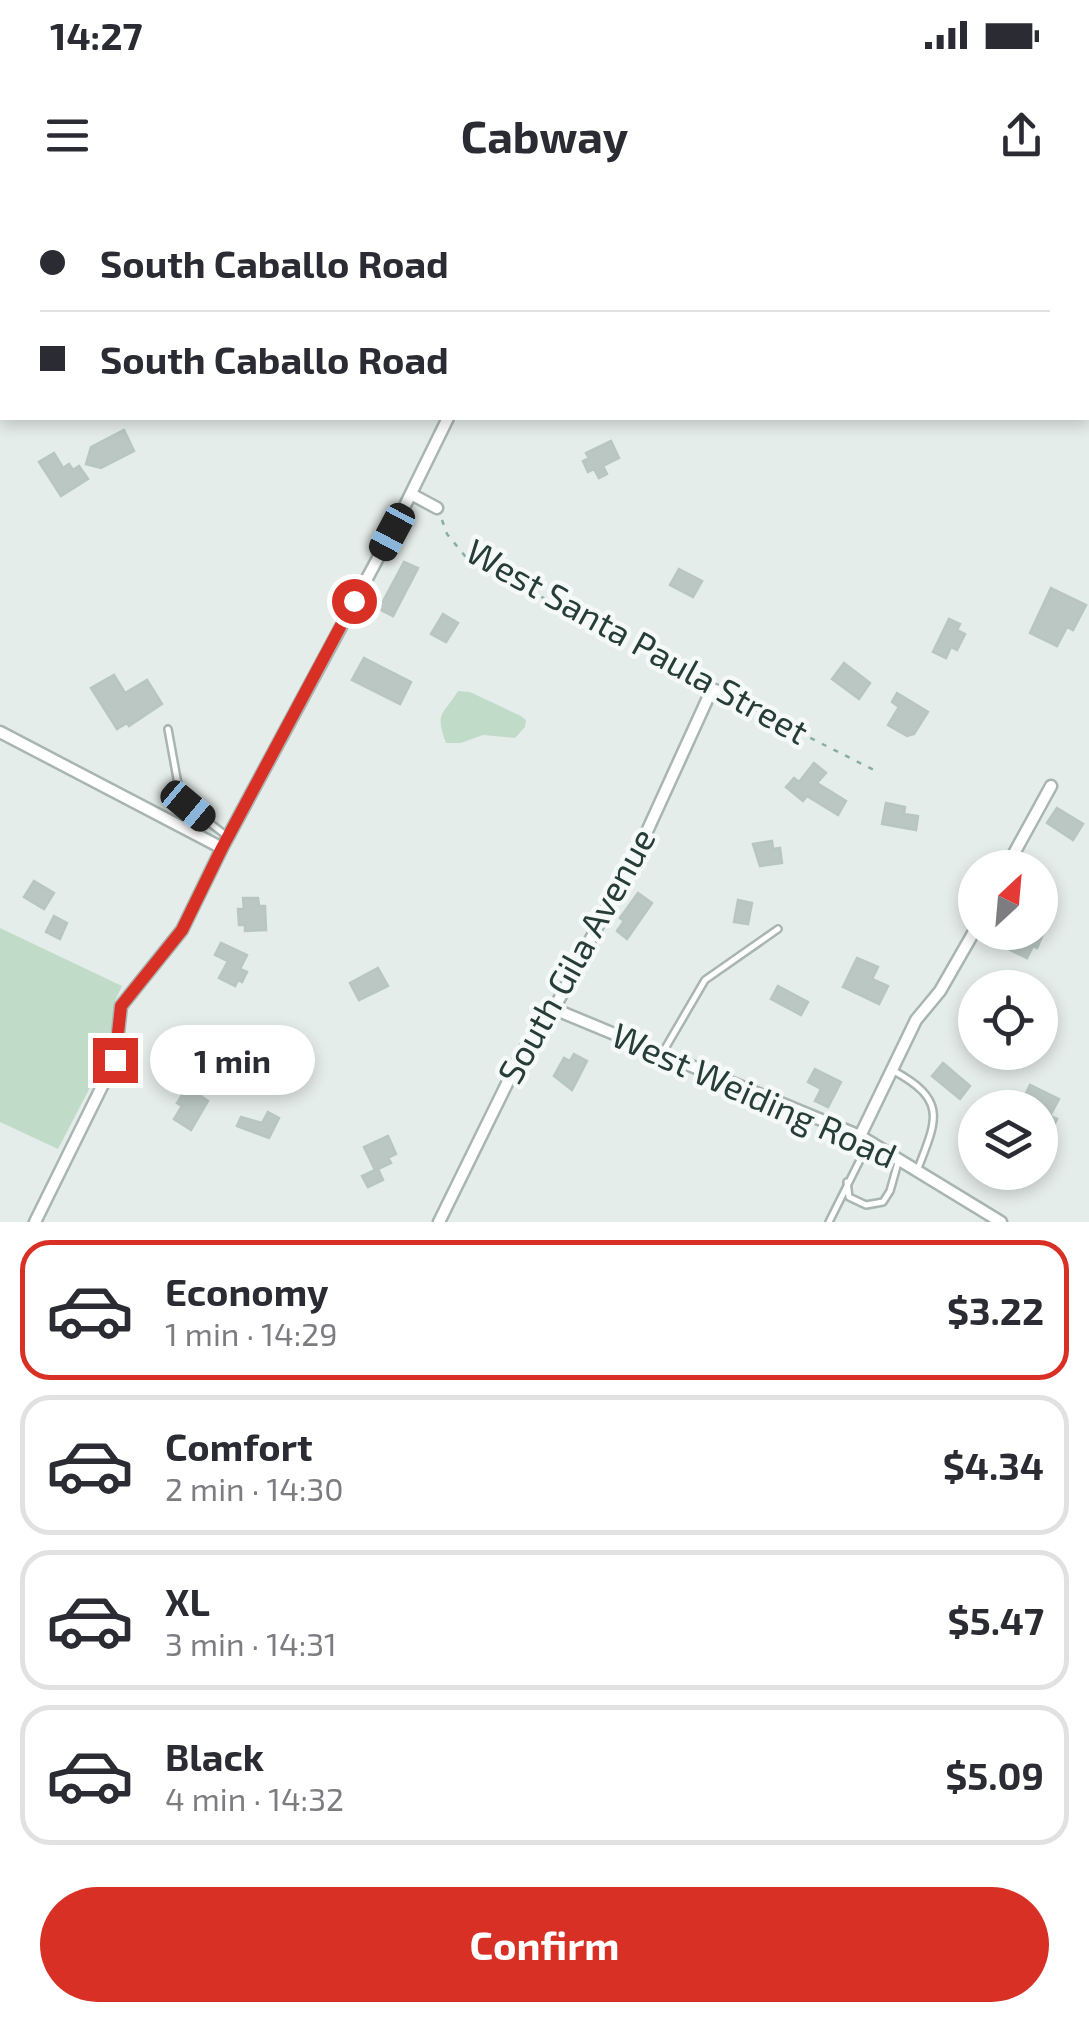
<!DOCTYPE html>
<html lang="en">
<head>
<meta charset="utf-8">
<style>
  :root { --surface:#fff; --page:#f2f2f3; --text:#2b2b33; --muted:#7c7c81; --line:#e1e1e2; --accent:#d93025 }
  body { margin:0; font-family:"Exo 2",sans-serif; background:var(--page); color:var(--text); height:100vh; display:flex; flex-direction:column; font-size:38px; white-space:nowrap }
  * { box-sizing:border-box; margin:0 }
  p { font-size:32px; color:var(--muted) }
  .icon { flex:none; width:55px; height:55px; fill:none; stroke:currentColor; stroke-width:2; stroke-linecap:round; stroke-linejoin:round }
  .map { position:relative; height:1022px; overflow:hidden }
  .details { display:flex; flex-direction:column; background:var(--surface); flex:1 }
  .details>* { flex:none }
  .guide { position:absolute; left:0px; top:0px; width:1090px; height:220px; box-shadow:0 5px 15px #0003; display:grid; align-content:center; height:220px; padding:0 40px; background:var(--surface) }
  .needle { width:65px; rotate:26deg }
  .tools { position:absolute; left:958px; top:650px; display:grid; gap:20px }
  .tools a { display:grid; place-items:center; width:100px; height:100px; border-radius:50%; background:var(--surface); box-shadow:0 5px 15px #0003; font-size:50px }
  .end { position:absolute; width:45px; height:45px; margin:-22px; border:12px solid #d93025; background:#fff; box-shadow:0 0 0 5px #fff }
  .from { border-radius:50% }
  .bubble { position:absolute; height:70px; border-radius:35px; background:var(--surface); box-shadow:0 5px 15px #0003; font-size:32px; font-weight:700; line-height:70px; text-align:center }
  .car { position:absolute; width:30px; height:60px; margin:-30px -15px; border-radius:12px; box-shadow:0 0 8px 2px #0007; background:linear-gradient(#222 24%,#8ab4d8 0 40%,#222 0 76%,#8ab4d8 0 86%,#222 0) }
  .guide b { display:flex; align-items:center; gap:35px; height:95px; font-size:38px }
  .guide b+b { border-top:2px solid var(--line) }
  .guide i { width:25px; height:25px; background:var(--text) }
  ul { padding:18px 0 0; list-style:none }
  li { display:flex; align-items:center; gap:30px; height:140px; margin:0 20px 15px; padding:0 20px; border:5px solid var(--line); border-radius:30px }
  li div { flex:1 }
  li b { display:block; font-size:38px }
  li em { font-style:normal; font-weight:700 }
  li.current { border-color:var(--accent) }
  li>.icon { width:90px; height:90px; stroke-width:1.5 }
  .primary-button { display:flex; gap:20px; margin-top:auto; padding:20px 40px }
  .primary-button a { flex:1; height:115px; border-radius:60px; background:var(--accent); color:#fff; font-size:40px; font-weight:700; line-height:115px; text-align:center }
  .status { display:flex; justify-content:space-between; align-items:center; height:70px; padding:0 50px; background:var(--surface); direction:ltr }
  .status svg { height:28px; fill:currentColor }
  header { display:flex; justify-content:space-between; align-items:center; height:130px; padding:0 40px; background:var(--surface); font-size:45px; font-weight:700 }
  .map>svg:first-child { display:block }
</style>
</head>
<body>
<div class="status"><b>14:27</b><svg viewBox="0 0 49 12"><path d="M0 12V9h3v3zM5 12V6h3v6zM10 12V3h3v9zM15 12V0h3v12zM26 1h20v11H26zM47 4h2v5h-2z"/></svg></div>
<header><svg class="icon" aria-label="menu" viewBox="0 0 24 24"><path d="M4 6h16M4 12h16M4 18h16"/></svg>Cabway<svg class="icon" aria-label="share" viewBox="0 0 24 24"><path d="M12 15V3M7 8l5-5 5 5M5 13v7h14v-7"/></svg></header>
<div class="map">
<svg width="1089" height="1022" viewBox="0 0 1089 1022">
  <rect width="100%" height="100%" fill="#e5edea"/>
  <g fill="#c0dcc9">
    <path d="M458,491l12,1 51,24 5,4 -1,7 -10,11 -32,-3 -22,8h-15c-11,-30 -4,-27 12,-52z"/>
    <polygon points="0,728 122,786 115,801 107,855 58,949 0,922"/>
  </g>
  <g fill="#bac7c3" stroke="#b8c6c1" stroke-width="2.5">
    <polygon points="124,230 134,251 101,268 86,264 91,247"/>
    <polygon points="611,241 619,258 603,266 607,274 599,278 594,269 588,272 583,261 589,258 586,253"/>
    <polygon points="54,253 63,268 69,264 73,270 79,266 88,279 61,296 39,262"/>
    <polygon points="404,362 418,368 393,416 379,409"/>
    <polygon points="679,369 702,381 693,397 670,385"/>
    <polygon points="1051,388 1086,405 1073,430 1067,427 1057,446 1030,433"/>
    <polygon points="443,414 458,423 446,442 431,434"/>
    <polygon points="949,419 960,424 957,430 965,434 957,450 951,447 946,458 933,452"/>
    <polygon points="364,458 411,482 400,504 352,480"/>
    <polygon points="844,463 870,483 859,499 832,479"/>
    <polygon points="114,475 125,493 147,480 162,504 129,526 127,523 117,529 91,488"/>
    <polygon points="897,493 928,512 914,534 907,536 888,525 899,507 892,502"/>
    <polygon points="814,563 826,573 817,583 846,601 838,615 807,596 803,601 786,587 794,578 799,582"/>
    <polygon points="886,603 905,607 904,614 918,616 916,630 882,624"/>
    <polygon points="1057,608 1083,624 1073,640 1047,623"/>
    <polygon points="772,641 773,649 780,648 782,663 760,666 753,644"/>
    <polygon points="34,681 54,693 44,709 24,697"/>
    <polygon points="638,693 652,703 627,739 617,731 624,721 620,718"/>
    <polygon points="243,698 258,698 259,706 265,706 266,730 245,731 245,725 239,725 238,709 244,709"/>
    <polygon points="738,700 752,703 748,724 734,722"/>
    <polygon points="54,716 67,723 60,739 46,732"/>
    <polygon points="1018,732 1044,732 1037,748 1033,746 1027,758 1010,750"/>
    <polygon points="221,743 247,755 240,769 247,772 242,782 238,780 235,786 219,778 228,761 215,755"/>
    <polygon points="857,758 878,767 872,779 888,786 879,804 843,787"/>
    <polygon points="378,768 388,786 359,800 350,783"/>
    <polygon points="778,786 808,802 801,815 771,799"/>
    <polygon points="574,854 587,861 572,890 554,876 564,858 570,861"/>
    <polygon points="943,863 970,886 960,899 932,876"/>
    <polygon points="815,869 841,882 828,907 815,901 821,889 808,882"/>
    <polygon points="1030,885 1059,899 1050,916 1057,919 1049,936 1040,932 1040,908 1019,908"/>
    <polygon points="187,887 208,901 191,930 174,919 182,906 177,903"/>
    <polygon points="268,912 279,918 269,938 237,926 241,917 262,923"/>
    <polygon points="388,936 396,954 388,958 391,963 378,969 383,980 368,987 362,976 375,970 364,947"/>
  </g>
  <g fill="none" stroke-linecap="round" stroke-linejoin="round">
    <defs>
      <g id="service">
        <polyline points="1086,2 1088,0"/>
        <polyline points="1088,16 1089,17"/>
        <polyline points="168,529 180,595 188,606 228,637"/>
        <polyline points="663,852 705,780 778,729"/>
        <path d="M894,871c55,30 42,50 23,100"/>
        <polyline points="847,982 849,997 866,1005 883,1002 890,991 899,959"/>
        <polyline points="829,1022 869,942"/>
      </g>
      <g id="minor">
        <polyline points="411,294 437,308"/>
        <polyline points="0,532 222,648"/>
        <polyline points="1006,668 1051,586"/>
        <polyline points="554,809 860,936 1001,1022"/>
        <polyline points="860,936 916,820 940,791 975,730"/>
        <polyline points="35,1022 115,860 121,806 182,730 222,648 392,332 448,218"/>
        <polyline points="439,1022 523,851 554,809 644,638 712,489 718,491"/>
      </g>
    </defs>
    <use href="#service" stroke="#a8b5b1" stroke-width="10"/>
    <use href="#minor" stroke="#a8b5b1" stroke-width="15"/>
    <g stroke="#88ada4" stroke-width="2.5" stroke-dasharray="5 8" stroke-linecap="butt">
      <polyline points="442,320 447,334 465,356 702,483"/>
      <polyline points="729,497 880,573"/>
    </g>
    <use href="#service" stroke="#fff" stroke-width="5"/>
    <use href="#minor" stroke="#fff" stroke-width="10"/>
  </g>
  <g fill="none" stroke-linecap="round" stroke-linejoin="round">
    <polyline stroke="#d93025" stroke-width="12" points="115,860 121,806 182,730 222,648 354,401"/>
  </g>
  <g text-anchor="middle" stroke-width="9" stroke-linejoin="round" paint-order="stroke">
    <g font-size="35" fill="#263d38" stroke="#f5f9f7">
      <text transform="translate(637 442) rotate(29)" y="12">West Santa Paula Street</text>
      <text transform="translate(577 756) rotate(-61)" y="12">South Gila Avenue</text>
      <text transform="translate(754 896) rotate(24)" y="12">West Weiding Road</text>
    </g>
  </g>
</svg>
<div class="tools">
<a><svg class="needle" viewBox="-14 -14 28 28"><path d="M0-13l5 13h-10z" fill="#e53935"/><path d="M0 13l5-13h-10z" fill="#7c7c81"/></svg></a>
<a><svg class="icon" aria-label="locate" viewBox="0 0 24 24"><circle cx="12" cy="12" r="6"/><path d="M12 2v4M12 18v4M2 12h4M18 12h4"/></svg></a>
<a><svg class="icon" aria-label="layers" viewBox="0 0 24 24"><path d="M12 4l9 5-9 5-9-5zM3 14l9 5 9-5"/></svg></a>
</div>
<i class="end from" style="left:354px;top:401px"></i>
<i class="end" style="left:115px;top:860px"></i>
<div class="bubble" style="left:150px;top:825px;width:165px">1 min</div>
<i class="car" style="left:392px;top:332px;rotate:208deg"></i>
<i class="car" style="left:188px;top:606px;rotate:130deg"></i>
<div class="guide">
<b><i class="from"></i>South Caballo Road</b>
<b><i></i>South Caballo Road</b>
</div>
</div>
<section class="details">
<ul>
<li class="current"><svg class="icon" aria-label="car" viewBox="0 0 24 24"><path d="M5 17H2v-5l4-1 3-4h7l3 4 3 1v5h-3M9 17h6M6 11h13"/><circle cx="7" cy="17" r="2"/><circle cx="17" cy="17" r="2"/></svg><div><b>Economy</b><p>1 min · 14:29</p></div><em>$3.22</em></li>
<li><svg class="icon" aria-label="car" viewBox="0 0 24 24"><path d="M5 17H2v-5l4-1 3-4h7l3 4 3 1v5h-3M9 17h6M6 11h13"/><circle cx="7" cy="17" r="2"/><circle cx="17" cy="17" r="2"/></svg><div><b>Comfort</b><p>2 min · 14:30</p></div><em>$4.34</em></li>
<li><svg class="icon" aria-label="car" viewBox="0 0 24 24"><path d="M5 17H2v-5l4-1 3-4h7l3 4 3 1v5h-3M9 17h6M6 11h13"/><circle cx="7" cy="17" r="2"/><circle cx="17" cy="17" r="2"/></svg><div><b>XL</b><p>3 min · 14:31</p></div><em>$5.47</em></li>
<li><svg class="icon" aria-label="car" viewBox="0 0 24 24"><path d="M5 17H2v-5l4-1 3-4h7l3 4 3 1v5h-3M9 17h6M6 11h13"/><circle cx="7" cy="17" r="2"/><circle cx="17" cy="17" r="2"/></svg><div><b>Black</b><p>4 min · 14:32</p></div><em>$5.09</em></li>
</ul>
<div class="primary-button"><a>Confirm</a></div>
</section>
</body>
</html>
